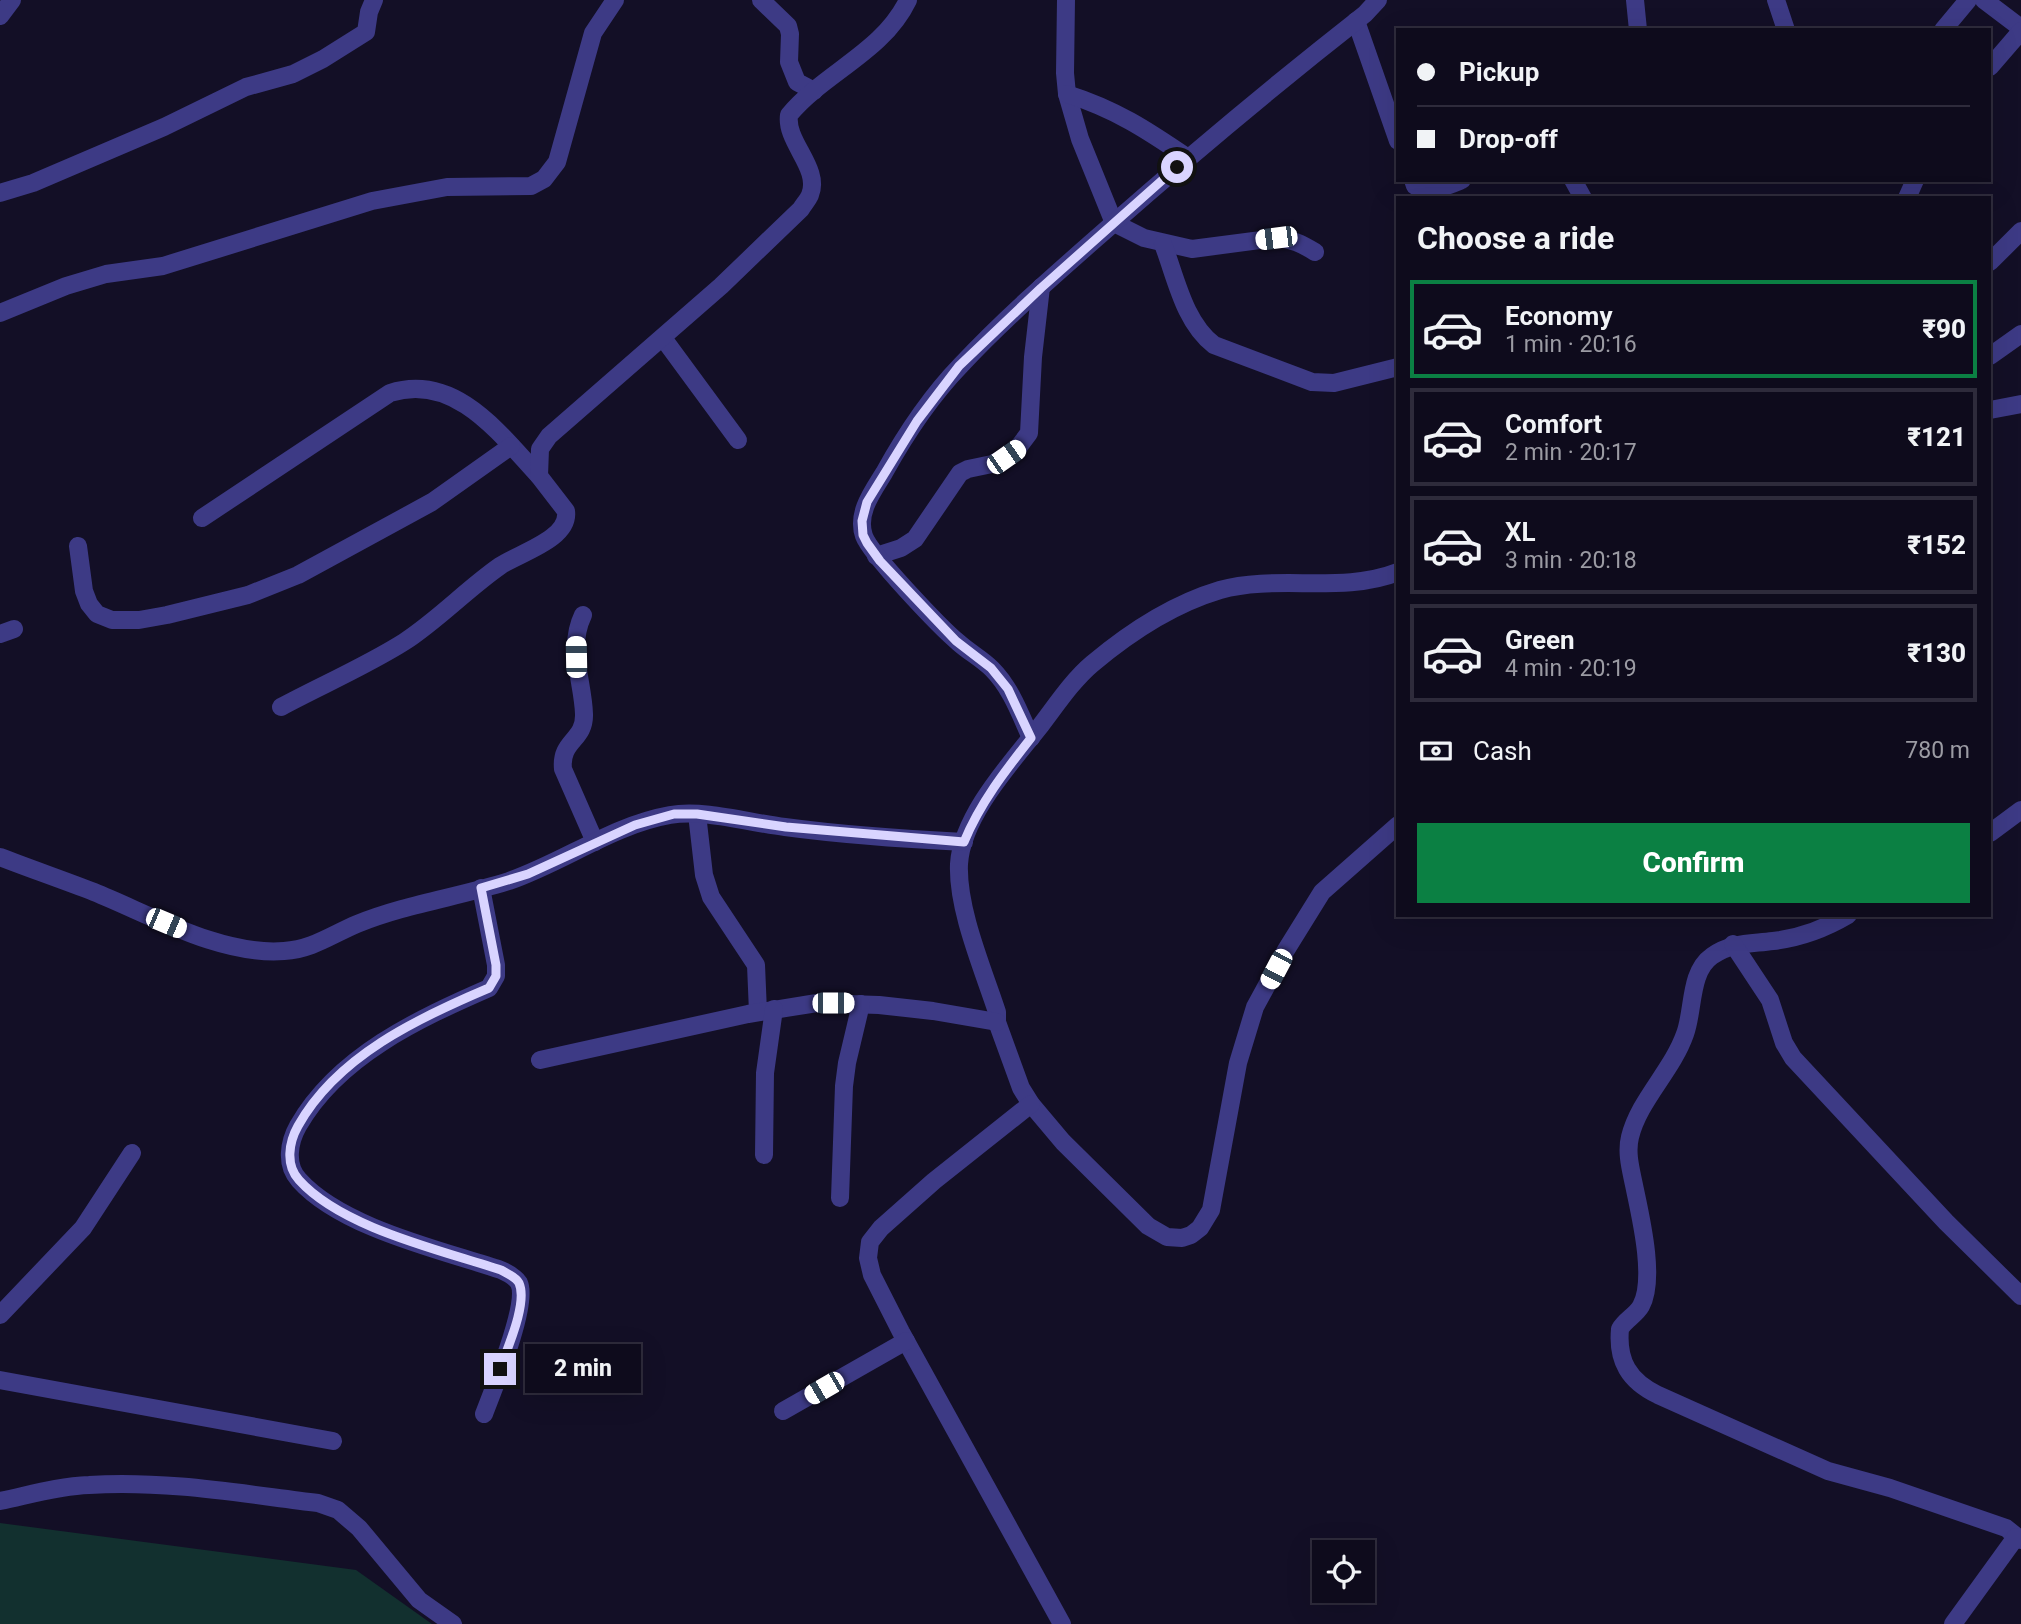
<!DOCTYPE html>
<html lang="en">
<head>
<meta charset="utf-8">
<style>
  :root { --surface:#0e0b1c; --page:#171425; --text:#f1f3f6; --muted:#9b9ba3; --line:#2e2b3b; --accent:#0b8043 }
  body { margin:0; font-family:Roboto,sans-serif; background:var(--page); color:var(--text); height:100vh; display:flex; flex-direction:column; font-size:26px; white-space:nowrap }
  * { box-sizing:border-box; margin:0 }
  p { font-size:23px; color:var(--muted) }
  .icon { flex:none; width:38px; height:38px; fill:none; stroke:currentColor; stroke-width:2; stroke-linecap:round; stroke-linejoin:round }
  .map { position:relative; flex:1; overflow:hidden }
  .sheet { position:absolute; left:1396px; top:196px; width:595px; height:721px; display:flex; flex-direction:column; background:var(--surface); border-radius:0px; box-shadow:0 7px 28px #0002,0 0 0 2px var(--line) }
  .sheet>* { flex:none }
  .hud { position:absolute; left:1396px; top:28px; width:595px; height:154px; border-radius:0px; box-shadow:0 7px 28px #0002,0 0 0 2px var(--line); display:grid; align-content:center; height:154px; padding:0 21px; background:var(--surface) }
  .controls { position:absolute; left:1312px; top:1540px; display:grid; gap:14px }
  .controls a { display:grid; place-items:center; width:63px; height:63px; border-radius:0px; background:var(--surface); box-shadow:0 7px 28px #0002,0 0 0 2px var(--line); font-size:35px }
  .end { position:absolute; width:32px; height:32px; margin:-16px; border:9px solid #d9d4ff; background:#111; box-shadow:0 0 0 4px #111 }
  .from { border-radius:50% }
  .bubble { position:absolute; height:49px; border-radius:0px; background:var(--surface); box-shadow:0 7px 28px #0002,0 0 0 2px var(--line); font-size:23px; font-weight:800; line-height:49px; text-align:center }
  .car { position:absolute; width:21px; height:42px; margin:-21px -10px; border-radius:9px; box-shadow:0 0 5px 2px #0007; background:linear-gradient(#fff 24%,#345 0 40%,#fff 0 76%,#345 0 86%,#fff 0) }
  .hud b { display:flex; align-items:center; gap:24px; height:66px; font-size:26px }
  .hud b+b { border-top:2px solid var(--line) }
  .hud i { width:18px; height:18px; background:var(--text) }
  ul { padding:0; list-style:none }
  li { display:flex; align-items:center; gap:21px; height:98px; margin:0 14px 10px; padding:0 7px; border:4px solid var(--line); border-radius:0px }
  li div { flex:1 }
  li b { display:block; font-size:26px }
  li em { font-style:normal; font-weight:800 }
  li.selected { border-color:var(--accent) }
  li>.icon { width:63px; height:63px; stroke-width:1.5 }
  h2 { padding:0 21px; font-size:32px; line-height:84px }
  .pay { display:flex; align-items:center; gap:18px; height:77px; padding:0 21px; font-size:26px }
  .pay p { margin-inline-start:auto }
  .button { display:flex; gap:14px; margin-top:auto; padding:14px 21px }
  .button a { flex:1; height:80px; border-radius:0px; background:var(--accent); color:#fff; font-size:28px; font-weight:800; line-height:80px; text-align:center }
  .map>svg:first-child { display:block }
</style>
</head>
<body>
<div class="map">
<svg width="2021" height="1624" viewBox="0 0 2021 1624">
  <rect width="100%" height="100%" fill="#130f26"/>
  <polygon fill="#12302f" points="0,1523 356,1570 432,1624 0,1624"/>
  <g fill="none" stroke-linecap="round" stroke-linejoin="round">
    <g stroke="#3d3a85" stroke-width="18">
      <polyline points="761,0 788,26 790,34 789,62 797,82 814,91"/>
      <path d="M1066,0l-1,73 2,21 13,45 34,84 30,15 48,11 84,-11c16,1 26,6 39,14"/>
      <polyline points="1635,0 1638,30"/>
      <polyline points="1776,0 1786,30"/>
      <polyline points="1984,0 2021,28"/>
      <polyline points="0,16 12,0"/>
      <polyline points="1356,21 1398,141"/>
      <polyline points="1943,30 1968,0"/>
      <polyline points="1990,67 2021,31"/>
      <path d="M1067,94c48,15 80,36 121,64"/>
      <path d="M1413,180l2,6c17,7 30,1 47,-6"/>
      <polyline points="1573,180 1583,198"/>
      <polyline points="0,193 33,183 164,127 246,87 293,74 323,59 366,32 369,12 374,0"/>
      <polyline points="1907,198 1915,180"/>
      <path d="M1163,244c13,34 21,78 51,101l98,37 22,1 64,-16"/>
      <polyline points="1990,262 2021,231"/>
      <polyline points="0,313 66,286 106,274 163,266 372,201 447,187 531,186 544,179 557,162 593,33 615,0"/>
      <polyline points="663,338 738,440"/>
      <polyline points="1990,356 2021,334"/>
      <polyline points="1990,410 2021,404"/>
      <path d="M202,518l188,-125c65,-21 110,41 149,83"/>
      <polyline points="78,546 84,591 89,604 97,614 112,620 139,620 167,615 248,595 298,575 432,502 511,446"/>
      <polyline points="876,556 901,548 915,539 960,473 968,469 992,464 1006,457 1017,449 1029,433 1033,357 1041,287"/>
      <path d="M1398,572c-56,22 -121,2 -178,18 -47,14 -90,42 -128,74 -19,16 -35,40 -51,61 -29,37 -79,90 -82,139 -2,45 24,105 38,148v10l24,66 10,16 32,38 85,84 19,11 15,1 9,-3 9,-7 11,-18 27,-147 17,-56 31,-57 36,-58 76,-67"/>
      <path d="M583,615c-16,33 0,66 1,99 1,27 -24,26 -21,55l32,73"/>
      <polyline points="0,634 14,629"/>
      <path d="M281,707c39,-21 85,-41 123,-65 34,-22 63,-53 96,-76 19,-13 70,-27 66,-55l-27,-35 1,-27 9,-13 172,-150 80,-77c2,-4 7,-9 9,-14 11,-27 -25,-53 -21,-80 36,-43 94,-63 119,-115"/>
      <path d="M1031,738c-11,-24 -20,-50 -39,-69 -10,-10 -23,-17 -33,-26 -18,-15 -88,-88 -95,-107 -8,-23 9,-45 20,-63 21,-38 47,-77 77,-108 46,-49 97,-93 147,-137 84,-74 169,-145 257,-214l13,-14"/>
      <polyline points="697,814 704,875 711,897 756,965 758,1012"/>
      <polyline points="1990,833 2021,810"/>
      <path d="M0,857c31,12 63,23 94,35 57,23 127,64 190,59 29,-2 47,-16 73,-27 49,-20 102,-27 152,-43 55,-19 104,-56 161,-66 35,-6 80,8 115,12 59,8 119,12 179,15"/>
      <path d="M481,888l15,77v11l-7,12c-71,31 -151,68 -191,138 -9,16 -13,39 1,54 43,48 142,70 202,90 7,3 14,7 18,13 10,21 -26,107 -35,131"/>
      <path d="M1848,915c-22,13 -49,23 -75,26 -22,3 -41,1 -61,15 -23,16 -18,54 -27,78 -13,37 -46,66 -55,103 -4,16 1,33 4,48 6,29 22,94 7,121 -5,9 -16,14 -21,23 -3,32 9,52 38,66l170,76 62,17 116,40 15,12"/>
      <polyline points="1733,944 1770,1000 1784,1043 1793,1058 1946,1222 2021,1296"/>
      <polyline points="540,1060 748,1014 817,1003 879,1005 933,1011 997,1022"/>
      <polyline points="1031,1104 934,1181 881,1228 870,1242 868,1258 872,1275 901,1332 1062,1624"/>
      <polyline points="764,1155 765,1073 774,1009"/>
      <polyline points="840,1198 844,1086 847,1063 861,1004"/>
      <polyline points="0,1315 83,1228 132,1153"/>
      <polyline points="0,1380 333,1441"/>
      <polyline points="783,1411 906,1341"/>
      <path d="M0,1501c29,-6 59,-15 89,-16 77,-5 154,9 229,18l20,7 21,18 60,72 34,24"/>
      <polyline points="1953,1624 2016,1537"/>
    </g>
  </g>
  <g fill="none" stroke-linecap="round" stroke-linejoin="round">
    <path stroke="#d9d4ff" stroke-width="9" d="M500,1369c7,-20 28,-66 19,-86 -3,-6 -11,-9 -18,-13 -60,-20 -159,-42 -202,-90 -14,-15 -10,-38 -1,-54 39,-70 120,-108 191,-138l7,-12v-11l-15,-77 47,-14 107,-49 39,-11h23l89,13 178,15c16,-39 41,-71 67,-104l-23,-49 -17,-21 -35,-27 -76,-80 -13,-18 -4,-8 -1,-14 5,-19 50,-81 42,-55 82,-78 136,-121"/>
  </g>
</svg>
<div class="controls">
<a><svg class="icon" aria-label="locate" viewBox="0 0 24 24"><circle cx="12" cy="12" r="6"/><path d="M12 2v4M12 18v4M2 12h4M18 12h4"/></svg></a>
</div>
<i class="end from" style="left:1177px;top:167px"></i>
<i class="end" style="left:500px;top:1369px"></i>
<div class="bubble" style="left:525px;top:1344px;width:116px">2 min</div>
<i class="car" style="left:1276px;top:238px;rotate:263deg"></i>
<i class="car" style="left:1006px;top:457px;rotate:55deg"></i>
<i class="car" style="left:576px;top:657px;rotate:359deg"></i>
<i class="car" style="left:166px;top:923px;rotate:113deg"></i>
<i class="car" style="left:1276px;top:969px;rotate:208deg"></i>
<i class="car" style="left:833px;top:1003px;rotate:90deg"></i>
<i class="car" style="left:824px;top:1388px;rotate:240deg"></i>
<div class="hud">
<b><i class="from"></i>Pickup</b>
<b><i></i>Drop-off</b>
</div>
<section class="sheet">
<h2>Choose a ride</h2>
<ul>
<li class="selected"><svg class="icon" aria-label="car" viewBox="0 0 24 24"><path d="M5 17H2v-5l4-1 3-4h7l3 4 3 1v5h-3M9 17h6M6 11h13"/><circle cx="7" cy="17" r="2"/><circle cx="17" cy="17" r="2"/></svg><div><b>Economy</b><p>1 min · 20:16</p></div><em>₹90</em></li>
<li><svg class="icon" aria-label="car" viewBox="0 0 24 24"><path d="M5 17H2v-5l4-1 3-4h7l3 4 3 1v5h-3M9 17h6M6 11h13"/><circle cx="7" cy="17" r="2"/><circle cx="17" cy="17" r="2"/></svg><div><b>Comfort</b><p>2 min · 20:17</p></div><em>₹121</em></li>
<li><svg class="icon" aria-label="car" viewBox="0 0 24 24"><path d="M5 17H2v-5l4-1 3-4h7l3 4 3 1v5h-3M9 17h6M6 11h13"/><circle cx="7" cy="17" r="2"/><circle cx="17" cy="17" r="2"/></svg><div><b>XL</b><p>3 min · 20:18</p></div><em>₹152</em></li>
<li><svg class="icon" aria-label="car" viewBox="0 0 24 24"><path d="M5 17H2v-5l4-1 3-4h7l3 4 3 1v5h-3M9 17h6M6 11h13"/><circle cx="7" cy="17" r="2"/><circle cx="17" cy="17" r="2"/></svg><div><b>Green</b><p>4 min · 20:19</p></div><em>₹130</em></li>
</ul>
<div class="pay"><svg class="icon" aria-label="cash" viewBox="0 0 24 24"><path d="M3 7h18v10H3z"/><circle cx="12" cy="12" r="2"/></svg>Cash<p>780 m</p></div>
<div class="button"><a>Confirm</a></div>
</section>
</div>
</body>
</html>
